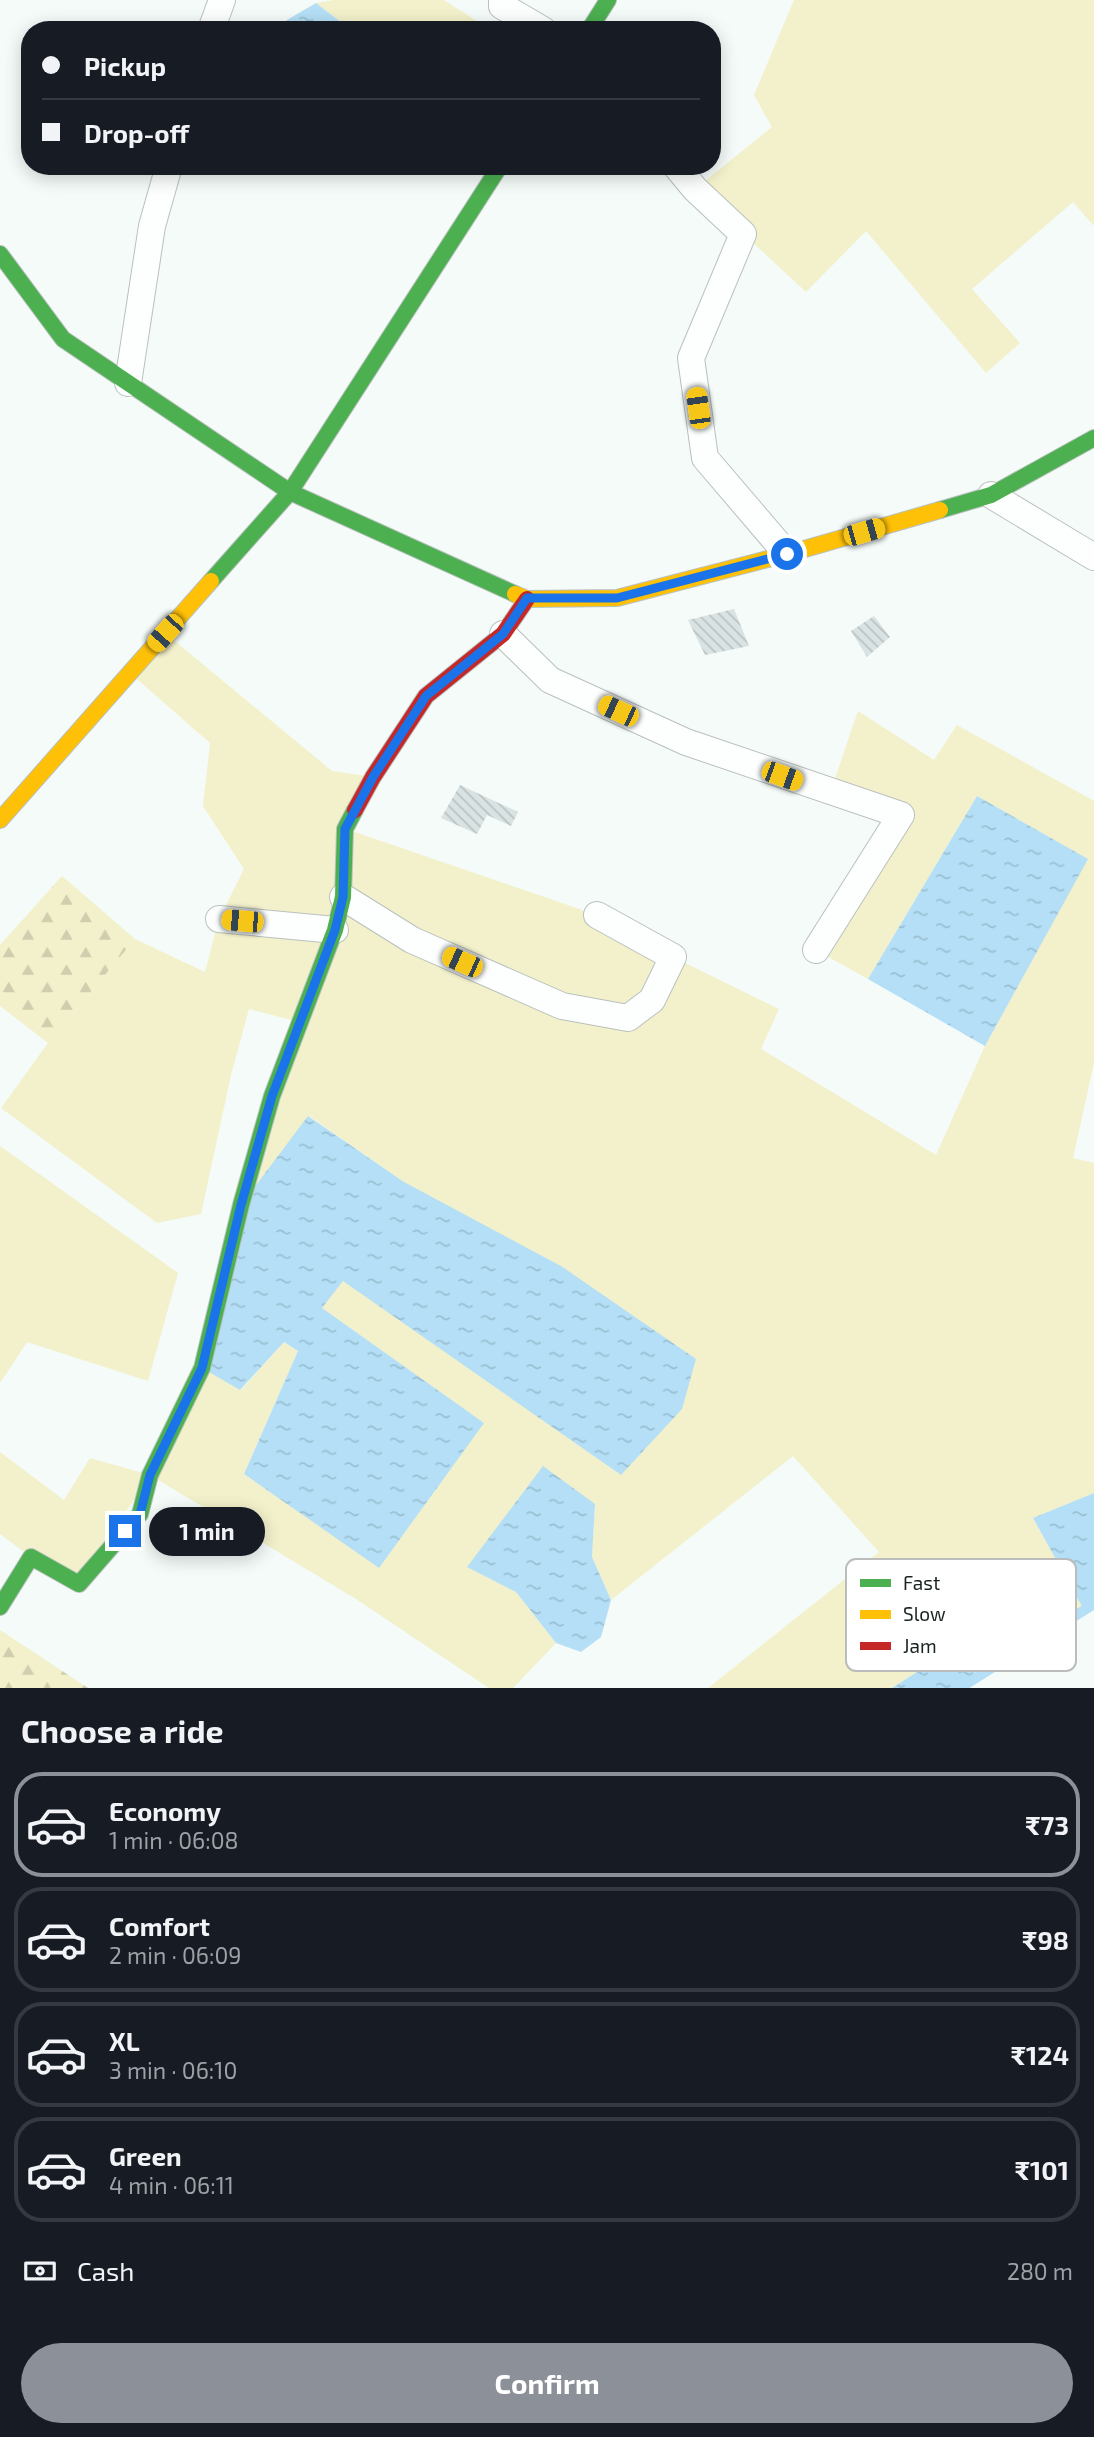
<!DOCTYPE html>
<html lang="en">
<head>
<meta charset="utf-8">
<style>
  :root { --surface:#171b24; --page:#242831; --text:#f1f3f6; --muted:#9ea1a6; --line:#363941; --accent:#8c9099 }
  body { margin:0; font-family:"Exo 2",sans-serif; background:var(--page); color:var(--text); height:100vh; display:flex; flex-direction:column; font-size:26px; white-space:nowrap }
  * { box-sizing:border-box; margin:0 }
  p { font-size:23px; color:var(--muted) }
  .icon { flex:none; width:38px; height:38px; fill:none; stroke:currentColor; stroke-width:2; stroke-linecap:round; stroke-linejoin:round }
  .map { position:relative; height:1688px; overflow:hidden }
  .sheet { display:flex; flex-direction:column; background:var(--surface); flex:1 }
  .sheet>* { flex:none }
  .hud { position:absolute; left:21px; top:21px; width:700px; height:154px; border-radius:28px; box-shadow:0 4px 18px #0003; display:grid; align-content:center; height:154px; padding:0 21px; background:var(--surface) }
  .end { position:absolute; width:32px; height:32px; margin:-16px; border:9px solid #1a73e8; background:#fff; box-shadow:0 0 0 4px #fff }
  .from { border-radius:50% }
  .bubble { position:absolute; height:49px; border-radius:24px; background:var(--surface); box-shadow:0 4px 18px #0003; font-size:23px; font-weight:700; line-height:49px; text-align:center }
  .car { position:absolute; width:21px; height:42px; margin:-21px -10px; border-radius:9px; box-shadow:0 0 5px 2px #0007; background:linear-gradient(#f5c518 24%,#345 0 40%,#f5c518 0 76%,#345 0 86%,#f5c518 0) }
  .hud b { display:flex; align-items:center; gap:24px; height:66px; font-size:26px }
  .hud b+b { border-top:2px solid var(--line) }
  .hud i { width:18px; height:18px; background:var(--text) }
  ul { padding:0; list-style:none }
  li { display:flex; align-items:center; gap:21px; height:105px; margin:0 14px 10px; padding:0 7px; border:4px solid var(--line); border-radius:28px }
  li div { flex:1 }
  li b { display:block; font-size:26px }
  li em { font-style:normal; font-weight:700 }
  li.current { border-color:var(--accent) }
  li>.icon { width:63px; height:63px; stroke-width:1.5 }
  h2 { padding:0 21px; font-size:32px; line-height:84px }
  .pay { display:flex; align-items:center; gap:18px; height:77px; padding:0 21px; font-size:26px }
  .pay p { margin-inline-start:auto }
  .action { display:flex; gap:14px; margin-top:auto; padding:14px 21px }
  .action a { flex:1; height:80px; border-radius:42px; background:var(--accent); color:#fff; font-size:28px; font-weight:700; line-height:80px; text-align:center }
  .map>svg:first-child { display:block }
</style>
</head>
<body>
<div class="map">
<svg width="1094" height="1688" viewBox="0 0 1094 1688">
  <defs>
    <pattern id="forest-firs" width="22" height="20" patternUnits="userSpaceOnUse" patternTransform="scale(1.75)"><rect width="22" height="20" fill="#f3f1cb"/><path d="M5 1l3.5 6h-7zM16 11l3.5 6h-7z" fill="#d0ceae"/></pattern>
    <pattern id="water-ripples" width="26" height="14" patternUnits="userSpaceOnUse" patternTransform="scale(1.75)"><rect width="26" height="14" fill="#b4dff6"/><path d="M2 4q2-2 4 0t4 0M15 11q2-2 4 0t4 0" fill="none" stroke="#9abfd2"/></pattern>
    <pattern id="building-back-hatch" width="6" height="6" patternUnits="userSpaceOnUse" patternTransform="scale(1.75)"><rect width="6" height="6" fill="#d9e3e3"/><path d="M-1 5l2 2M0 0l6 6M5-1l2 2" fill="none" stroke="#bac3c2"/></pattern>
  </defs>
  <rect width="100%" height="100%" fill="#f4fbf8"/>
  <g fill="#f3f1cb">
    <polygon points="334,0 444,0 491,30 351,30 316,3"/>
    <polygon points="794,0 1094,0 1094,226 1073,202 972,289 1020,343 986,373 866,231 806,292 695,189 772,127 754,95"/>
    <polygon points="165,633 332,771 373,777 346,829 597,915 673,957 779,1009 761,1049 936,1155 985,1046 1087,859 977,796 868,979 816,950 901,816 830,793 858,711 934,760 957,725 1094,801 1094,1063 1073,1158 1094,1163 1094,1493 1033,1518 1084,1610 978,1677 955,1647 892,1688 708,1688 879,1552 793,1456 611,1600 592,1557 595,1504 467,1566 516,1592 556,1643 513,1688 489,1688 356,1599 150,1475 79,1584 31,1557 0,1534 0,1452 64,1500 90,1458 150,1475 202,1368 241,1390 284,1342 298,1351 244,1474 379,1567 483,1423 322,1308 343,1280 621,1475 404,1182 309,1116 241,1205 299,1022 249,1009 231,1075 201,1214 157,1223 1,1108 48,1043 135,939 205,972 219,919 244,869 203,806 210,743 130,673"/>
    <polygon points="0,1146 178,1273 148,1381 27,1342 0,1383"/>
  </g>
  <g fill="url(#forest-firs)">
    <polygon points="62,876 135,939 48,1043 0,1006 0,945"/>
    <polygon points="0,1630 88,1688 0,1688"/>
  </g>
  <g fill="url(#water-ripples)">
    <polygon points="316,3 351,30 270,30"/>
    <polygon points="977,796 1088,859 985,1046 868,979"/>
    <polygon points="308,1116 404,1182 561,1266 696,1359 682,1409 621,1475 343,1281 322,1308 484,1423 379,1568 244,1474 298,1351 284,1342 240,1390 202,1368 241,1205"/>
    <polygon points="543,1466 595,1504 592,1557 611,1600 601,1637 581,1652 556,1643 516,1592 467,1567"/>
    <polygon points="1094,1493 1094,1604 1084,1610 1033,1518"/>
    <polygon points="956,1647 978,1677 960,1688 892,1688"/>
  </g>
  <g fill="none" stroke-linecap="round" stroke-linejoin="round">
    <polyline stroke="#b4dff6" stroke-width="10" points="960,1688 1094,1604"/>
  </g>
  <g fill="url(#building-back-hatch)">
    <polygon points="734,609 749,646 705,655 688,620"/>
    <polygon points="874,616 890,637 867,657 851,631"/>
    <polygon points="460,785 518,812 511,826 487,815 477,834 441,818"/>
  </g>
  <g fill="none" stroke-linecap="round" stroke-linejoin="round">
    <defs>
      <g id="street">
        <polyline points="502,0 502,6 543,30"/>
        <polyline points="211,30 222,0"/>
        <polyline points="676,166 695,189 743,234 691,358 705,458 787,554"/>
        <polyline points="128,383 152,226 169,166"/>
        <polyline points="991,495 1094,557"/>
        <polyline points="503,634 550,680 686,742 901,815 816,950"/>
        <polyline points="343,897 412,940 562,1006 628,1018 652,1000 673,957 597,915"/>
        <polyline points="219,919 335,930"/>
      </g>
      <g id="fast">
        <polyline points="589,30 608,0"/>
        <polyline points="0,254 63,339 290,492 515,594"/>
        <polyline points="940,510 991,495 1094,438"/>
        <polyline points="211,581 290,492 500,166"/>
        <polyline points="0,1607 31,1557 79,1584 140,1514 150,1475 202,1368 241,1205 272,1096 335,930 343,897 345,829 355,810"/>
      </g>
      <g id="slow">
        <polyline points="515,594 527,599 617,598 787,554 940,510"/>
        <polyline points="0,820 211,581"/>
      </g>
      <polyline id="jam" points="355,810 373,777 426,696 503,634 527,599"/>
    </defs>
    <use href="#street" stroke="#b9c1be" stroke-width="28"/>
    <use href="#fast" stroke="#b9c1be" stroke-width="18"/>
    <use href="#slow" stroke="#b9c1be" stroke-width="18"/>
    <use href="#jam" stroke="#b9c1be" stroke-width="18"/>
    <use href="#street" stroke="#fdfefe" stroke-width="26"/>
    <use href="#fast" stroke="#4caf50" stroke-width="16"/>
    <use href="#slow" stroke="#ffc107" stroke-width="16"/>
    <use href="#jam" stroke="#c62828" stroke-width="16"/>
  </g>
  <g fill="none" stroke-linecap="round" stroke-linejoin="round">
    <polyline stroke="#1a73e8" stroke-width="9" points="125,1531 140,1514 150,1475 202,1368 241,1205 272,1096 335,930 343,897 345,829 373,777 426,696 503,634 527,598 617,598 787,554"/>
  </g>
  <rect x="846" y="1559" width="230" height="112" rx="10" fill="#fff" stroke="#babdbc" stroke-width="2"/>
  <rect x="860" y="1579" width="31" height="8" fill="#4caf50"/>
  <rect x="860" y="1610" width="31" height="9" fill="#ffc107"/>
  <rect x="860" y="1642" width="31" height="8" fill="#c62828"/>
  <g font-size="19" fill="#18241f">
    <text x="903" y="1590">Fast</text>
    <text x="903" y="1621">Slow</text>
    <text x="903" y="1653">Jam</text>
  </g>
</svg>
<i class="end from" style="left:787px;top:554px"></i>
<i class="end" style="left:125px;top:1531px"></i>
<div class="bubble" style="left:149px;top:1507px;width:116px">1 min</div>
<i class="car" style="left:698px;top:408px;rotate:352deg"></i>
<i class="car" style="left:864px;top:532px;rotate:74deg"></i>
<i class="car" style="left:165px;top:633px;rotate:222deg"></i>
<i class="car" style="left:618px;top:711px;rotate:295deg"></i>
<i class="car" style="left:782px;top:776px;rotate:110deg"></i>
<i class="car" style="left:242px;top:921px;rotate:275deg"></i>
<i class="car" style="left:462px;top:962px;rotate:294deg"></i>
<div class="hud">
<b><i class="from"></i>Pickup</b>
<b><i></i>Drop-off</b>
</div>
</div>
<section class="sheet">
<h2>Choose a ride</h2>
<ul>
<li class="current"><svg class="icon" aria-label="car" viewBox="0 0 24 24"><path d="M5 17H2v-5l4-1 3-4h7l3 4 3 1v5h-3M9 17h6M6 11h13"/><circle cx="7" cy="17" r="2"/><circle cx="17" cy="17" r="2"/></svg><div><b>Economy</b><p>1 min · 06:08</p></div><em>₹73</em></li>
<li><svg class="icon" aria-label="car" viewBox="0 0 24 24"><path d="M5 17H2v-5l4-1 3-4h7l3 4 3 1v5h-3M9 17h6M6 11h13"/><circle cx="7" cy="17" r="2"/><circle cx="17" cy="17" r="2"/></svg><div><b>Comfort</b><p>2 min · 06:09</p></div><em>₹98</em></li>
<li><svg class="icon" aria-label="car" viewBox="0 0 24 24"><path d="M5 17H2v-5l4-1 3-4h7l3 4 3 1v5h-3M9 17h6M6 11h13"/><circle cx="7" cy="17" r="2"/><circle cx="17" cy="17" r="2"/></svg><div><b>XL</b><p>3 min · 06:10</p></div><em>₹124</em></li>
<li><svg class="icon" aria-label="car" viewBox="0 0 24 24"><path d="M5 17H2v-5l4-1 3-4h7l3 4 3 1v5h-3M9 17h6M6 11h13"/><circle cx="7" cy="17" r="2"/><circle cx="17" cy="17" r="2"/></svg><div><b>Green</b><p>4 min · 06:11</p></div><em>₹101</em></li>
</ul>
<div class="pay"><svg class="icon" aria-label="cash" viewBox="0 0 24 24"><path d="M3 7h18v10H3z"/><circle cx="12" cy="12" r="2"/></svg>Cash<p>280 m</p></div>
<div class="action"><a>Confirm</a></div>
</section>
</body>
</html>
